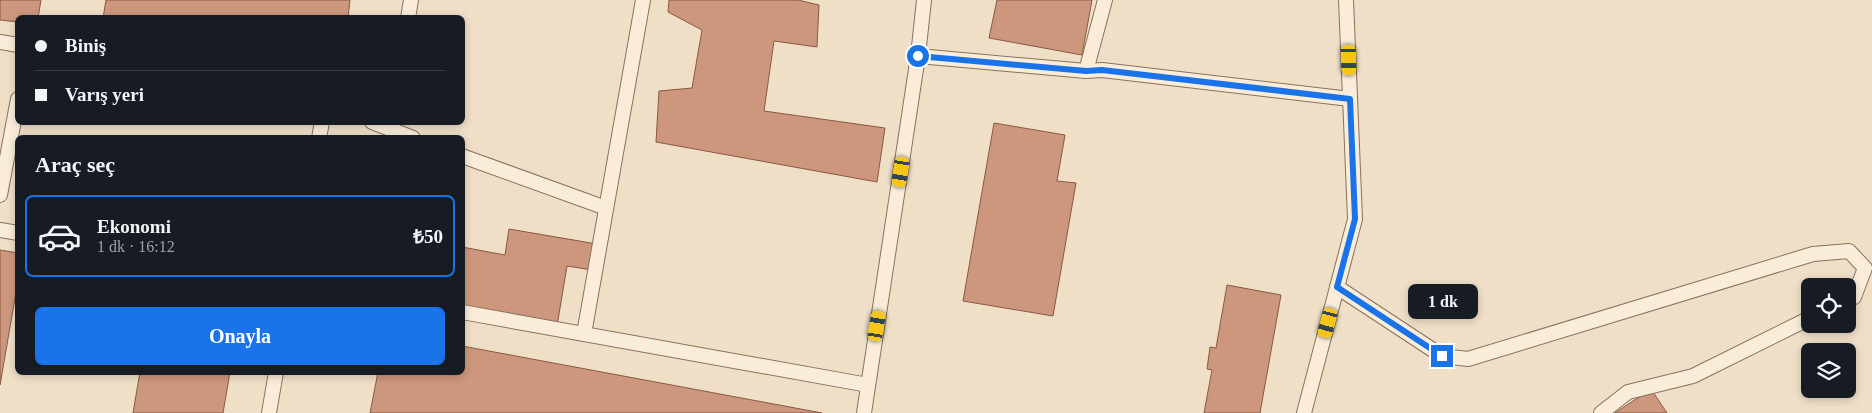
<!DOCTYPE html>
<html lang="tr">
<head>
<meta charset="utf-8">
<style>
  :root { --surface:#171b24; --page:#20242c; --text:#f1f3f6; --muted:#9ea1a6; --line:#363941; --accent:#1a73e8 }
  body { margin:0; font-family:"Times New Roman",serif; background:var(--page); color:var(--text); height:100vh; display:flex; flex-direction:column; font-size:19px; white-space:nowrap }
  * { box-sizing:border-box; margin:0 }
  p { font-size:16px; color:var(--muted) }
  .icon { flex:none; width:28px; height:28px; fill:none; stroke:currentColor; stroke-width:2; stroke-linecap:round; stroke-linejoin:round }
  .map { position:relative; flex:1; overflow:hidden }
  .details { position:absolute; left:15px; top:135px; width:450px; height:240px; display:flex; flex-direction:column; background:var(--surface); border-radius:8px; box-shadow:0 2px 8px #0003 }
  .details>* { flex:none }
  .banner { position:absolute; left:15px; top:15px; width:450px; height:110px; border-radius:8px; box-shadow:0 2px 8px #0003; display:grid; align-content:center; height:110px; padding:0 20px; background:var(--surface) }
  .buttons { position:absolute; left:1801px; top:278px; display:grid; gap:10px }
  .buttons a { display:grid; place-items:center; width:55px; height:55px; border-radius:8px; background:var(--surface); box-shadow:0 2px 8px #0003; font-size:25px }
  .end { position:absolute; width:22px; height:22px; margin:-11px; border:6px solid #1a73e8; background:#fff; box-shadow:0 0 0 2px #fff }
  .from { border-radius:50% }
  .bubble { position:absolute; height:35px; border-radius:8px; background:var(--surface); box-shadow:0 2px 8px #0003; font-size:16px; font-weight:700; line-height:35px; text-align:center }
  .car { position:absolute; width:15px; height:30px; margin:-15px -8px; border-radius:6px; box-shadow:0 0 4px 1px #0007; background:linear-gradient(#f5c518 24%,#345 0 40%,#f5c518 0 76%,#345 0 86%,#f5c518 0) }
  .banner b { display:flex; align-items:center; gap:18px; height:48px; font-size:19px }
  .banner b+b { border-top:1px solid var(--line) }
  .banner i { width:12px; height:12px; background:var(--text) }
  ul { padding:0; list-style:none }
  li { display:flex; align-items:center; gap:15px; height:82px; margin:0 10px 8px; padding:0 10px; border:2px solid transparent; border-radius:8px }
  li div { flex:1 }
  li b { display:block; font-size:19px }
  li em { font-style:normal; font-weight:700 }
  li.current { border-color:var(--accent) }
  li>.icon { width:45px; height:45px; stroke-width:1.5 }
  h2 { padding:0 20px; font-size:22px; line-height:60px }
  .primary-button { display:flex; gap:10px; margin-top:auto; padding:10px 20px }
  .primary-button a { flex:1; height:58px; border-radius:8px; background:var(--accent); color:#fff; font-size:20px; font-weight:700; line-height:58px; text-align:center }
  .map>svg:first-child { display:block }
</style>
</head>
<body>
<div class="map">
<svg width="1872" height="413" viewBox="0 0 1872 413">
  <rect width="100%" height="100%" fill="#efdfc7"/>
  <g fill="#cd977d" stroke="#8a5842">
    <polygon points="0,0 41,0 38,18 18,18 18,22 0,20"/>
    <polygon points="106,0 350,0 348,18 103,18"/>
    <polygon points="669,0 798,0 819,5 817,47 774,41 764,111 885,128 877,182 656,142 659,91 692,88 702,30 668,12"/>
    <polygon points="997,0 1092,0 1082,55 989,38"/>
    <polygon points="994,123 1065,135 1057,181 1076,183 1053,316 963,301"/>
    <polygon points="509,229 597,244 592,270 567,266 557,326 462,310 462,247 505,255"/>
    <polygon points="0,250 18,253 18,281 0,385"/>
    <polygon points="1227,285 1281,295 1260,413 1204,413 1212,370 1207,369 1210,347 1216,348"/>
    <polygon points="462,346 822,413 370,413 378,372 462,372"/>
    <polygon points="140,372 230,372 223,413 133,413"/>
    <polygon points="1651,389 1667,413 1615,413"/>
  </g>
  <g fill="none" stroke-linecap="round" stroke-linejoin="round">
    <defs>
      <g id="service">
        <polyline points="408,18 411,0"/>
        <polyline points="0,42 18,45"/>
        <polyline points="918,56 1086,71 1102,70 1350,99"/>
        <polyline points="1086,71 1105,0"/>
        <polyline points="372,122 413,138"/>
        <polyline points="319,138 322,122"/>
        <polyline points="462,156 606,208"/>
        <polyline points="0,195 18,99"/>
        <polyline points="0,230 18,233"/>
        <polyline points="1337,287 1442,356 1468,359 1813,254 1849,251 1865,268 1854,297 1848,300"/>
        <polyline points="462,312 868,385"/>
        <polyline points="584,334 643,0"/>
        <polyline points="269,413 276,372"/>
        <polyline points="864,413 918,56 924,0"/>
        <polyline points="1304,413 1355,219 1346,0"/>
        <polyline points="1601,413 1628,392 1693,376 1810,318"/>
      </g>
    </defs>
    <use href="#service" stroke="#8a715c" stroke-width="16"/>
    <use href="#service" stroke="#f9edda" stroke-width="14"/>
  </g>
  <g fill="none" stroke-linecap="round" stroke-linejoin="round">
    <polyline stroke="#1a73e8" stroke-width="6" points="918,56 1086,71 1102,70 1350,99 1355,219 1337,287 1442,356"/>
  </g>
</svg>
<div class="buttons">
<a><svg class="icon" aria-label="locate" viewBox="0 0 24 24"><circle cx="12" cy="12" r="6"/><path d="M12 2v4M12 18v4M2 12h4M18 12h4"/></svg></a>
<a><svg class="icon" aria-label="layers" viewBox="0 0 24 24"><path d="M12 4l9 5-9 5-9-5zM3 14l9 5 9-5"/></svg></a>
</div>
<i class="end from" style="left:918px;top:56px"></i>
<i class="end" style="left:1442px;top:356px"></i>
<div class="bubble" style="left:1408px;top:284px;width:70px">1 dk</div>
<i class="car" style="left:1349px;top:60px;rotate:178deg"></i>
<i class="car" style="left:901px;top:172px;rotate:189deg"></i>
<i class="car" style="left:1328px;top:323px;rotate:195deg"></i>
<i class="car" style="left:877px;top:326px;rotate:9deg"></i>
<div class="banner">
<b><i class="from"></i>Biniş</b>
<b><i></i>Varış yeri</b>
</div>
<section class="details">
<h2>Araç seç</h2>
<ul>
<li class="current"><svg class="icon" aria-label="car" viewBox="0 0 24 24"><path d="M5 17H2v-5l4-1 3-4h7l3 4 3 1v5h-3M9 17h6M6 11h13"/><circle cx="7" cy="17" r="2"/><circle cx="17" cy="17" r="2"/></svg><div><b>Ekonomi</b><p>1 dk · 16:12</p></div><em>₺50</em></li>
</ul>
<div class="primary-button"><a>Onayla</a></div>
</section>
</div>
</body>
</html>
